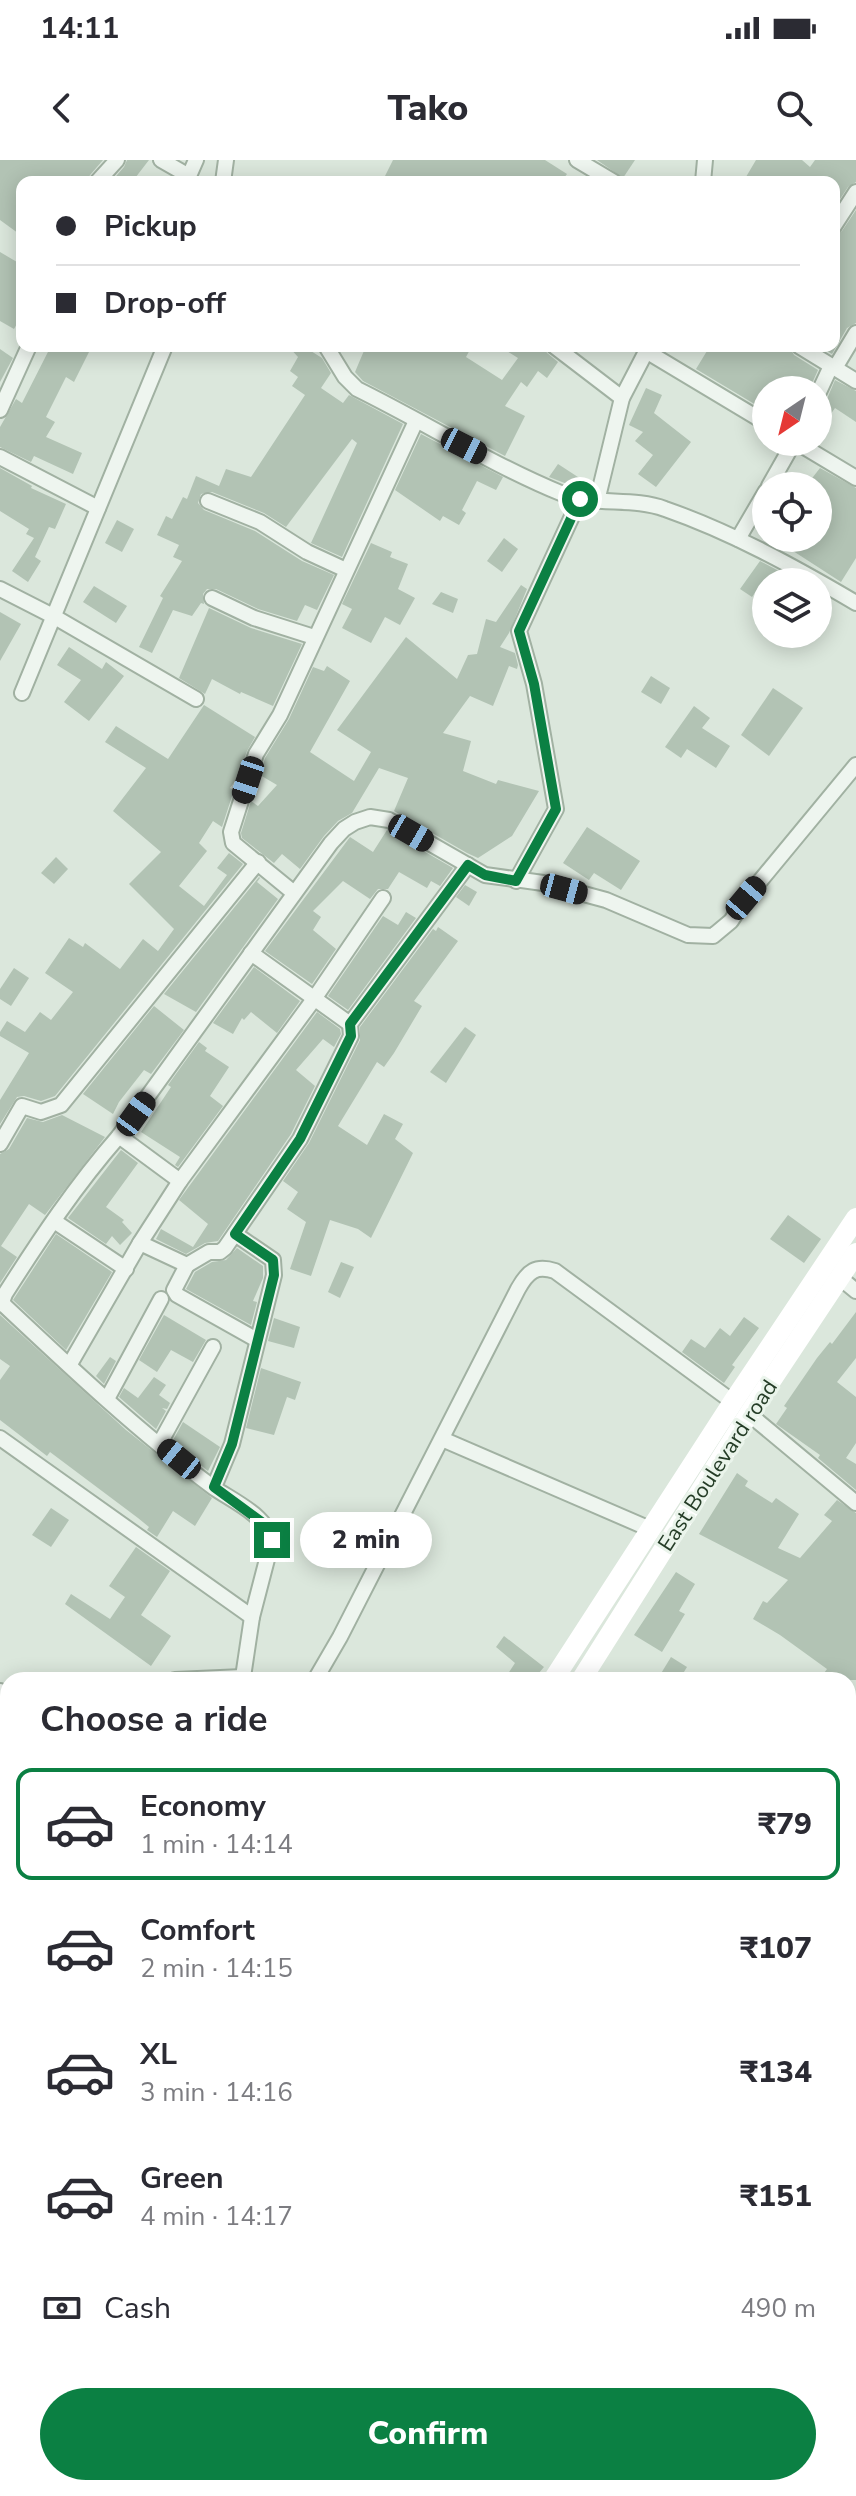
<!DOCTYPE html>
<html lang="en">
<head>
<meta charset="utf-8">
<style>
  :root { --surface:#fff; --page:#f7f7f7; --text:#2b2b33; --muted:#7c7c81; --line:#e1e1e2; --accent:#0b8043 }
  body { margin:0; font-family:"Nunito Sans",sans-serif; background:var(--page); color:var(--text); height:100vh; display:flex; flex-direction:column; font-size:30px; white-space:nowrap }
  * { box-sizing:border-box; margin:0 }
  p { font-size:26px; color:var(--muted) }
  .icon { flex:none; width:44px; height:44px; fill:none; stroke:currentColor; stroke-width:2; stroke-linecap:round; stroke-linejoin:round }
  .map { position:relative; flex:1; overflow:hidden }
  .details { position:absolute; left:0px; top:1512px; width:856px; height:824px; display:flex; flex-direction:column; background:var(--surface); border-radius:24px 24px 0 0; box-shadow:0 4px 20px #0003 }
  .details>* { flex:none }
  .hud { position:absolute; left:16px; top:16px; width:824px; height:176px; border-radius:16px; box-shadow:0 4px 20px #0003; display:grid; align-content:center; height:176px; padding:0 40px; background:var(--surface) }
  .needle { width:52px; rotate:215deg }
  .fabs { position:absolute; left:752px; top:216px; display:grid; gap:16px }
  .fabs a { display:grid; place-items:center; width:80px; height:80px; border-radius:50%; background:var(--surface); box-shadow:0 4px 20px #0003; font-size:40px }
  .end { position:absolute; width:36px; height:36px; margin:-18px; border:10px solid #0b8043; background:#fff; box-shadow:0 0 0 4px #fff }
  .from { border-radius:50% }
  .bubble { position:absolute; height:56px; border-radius:28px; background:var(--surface); box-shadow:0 4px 20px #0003; font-size:26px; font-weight:800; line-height:56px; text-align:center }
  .car { position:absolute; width:24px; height:48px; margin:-24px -12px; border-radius:10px; box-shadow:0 0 6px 2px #0007; background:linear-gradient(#222 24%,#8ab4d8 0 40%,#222 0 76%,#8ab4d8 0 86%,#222 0) }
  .hud b { display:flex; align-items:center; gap:28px; height:76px; font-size:30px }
  .hud b+b { border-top:2px solid var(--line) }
  .hud i { width:20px; height:20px; background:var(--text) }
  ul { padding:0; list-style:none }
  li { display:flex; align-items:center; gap:24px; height:112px; margin:0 16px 12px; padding:0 24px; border:4px solid transparent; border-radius:16px }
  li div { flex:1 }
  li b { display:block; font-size:30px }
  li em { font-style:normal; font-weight:800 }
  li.current { border-color:var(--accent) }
  li>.icon { width:72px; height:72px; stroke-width:1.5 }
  h2 { padding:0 40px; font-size:36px; line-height:96px }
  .pay { display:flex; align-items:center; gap:20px; height:88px; padding:0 40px; font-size:30px }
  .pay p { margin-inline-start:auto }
  .button { display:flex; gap:16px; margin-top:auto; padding:16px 40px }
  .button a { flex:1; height:92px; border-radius:48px; background:var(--accent); color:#fff; font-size:32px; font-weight:800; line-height:92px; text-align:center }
  .status { display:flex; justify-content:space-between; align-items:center; height:56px; padding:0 40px; background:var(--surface); direction:ltr }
  .status svg { height:22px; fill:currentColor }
  header { display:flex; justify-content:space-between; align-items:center; height:104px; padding:0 40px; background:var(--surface); font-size:36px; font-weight:800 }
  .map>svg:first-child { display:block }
</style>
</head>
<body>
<div class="status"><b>14:11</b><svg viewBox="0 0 49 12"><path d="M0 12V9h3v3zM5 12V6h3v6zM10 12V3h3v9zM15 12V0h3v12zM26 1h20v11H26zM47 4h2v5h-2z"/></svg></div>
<header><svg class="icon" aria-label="back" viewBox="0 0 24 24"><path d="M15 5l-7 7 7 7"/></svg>Tako<svg class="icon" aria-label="search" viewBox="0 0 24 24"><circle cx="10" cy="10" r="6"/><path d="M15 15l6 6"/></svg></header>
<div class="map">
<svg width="856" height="2336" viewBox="0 0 856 2336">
  <rect width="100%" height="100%" fill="#dbe7dc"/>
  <g fill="#b2c3b4">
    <polygon points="0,0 103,0 90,15 87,22 22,22 22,76 0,60"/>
    <polygon points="127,0 149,0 132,22 111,22 124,7"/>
    <polygon points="393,0 545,0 567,14 561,22 397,22 385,16"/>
    <polygon points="597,0 635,0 623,18"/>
    <polygon points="756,0 802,0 810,7 815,0 856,0 856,22 848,27 834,48 834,22 743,22"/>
    <polygon points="856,50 856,163 847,168 832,194 818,186 834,186 834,76 842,71"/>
    <polygon points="0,92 22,105 22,155 14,169 0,161"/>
    <polygon points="51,186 92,186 74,222 66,217 46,257 55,262 46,277 82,293 73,314 34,296 31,302 0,287 0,267 16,239 22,243"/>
    <polygon points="288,186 303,186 322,198 331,213 321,228 343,243 349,235 403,264 342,397 311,383 357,283 352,279 286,367 264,353 212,332 201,334 198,343 204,350 255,371 302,401 334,415 317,450 305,445 297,461 258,449 216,429 207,429 203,434 204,444 201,443 192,456 173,450 152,493 139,487 163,438 160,436 182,401 173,397 179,385 157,375 166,356 172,359 183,337 187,339 196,316 219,326 226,309 251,317 305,235 292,226 298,217 290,211 298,197"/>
    <polygon points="366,186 472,186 466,197 502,220 518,198 499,186 544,186 547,193 558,202 547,218 538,211 527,227 521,222 505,246 525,256 505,296 363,221 355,212"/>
    <polygon points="710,186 789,186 794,195 818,210 809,230 766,230 766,251 696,209"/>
    <polygon points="0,189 13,198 0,222"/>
    <polygon points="835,220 856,231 856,262 835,248 828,258 818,251 818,244 827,239"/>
    <polygon points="646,228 662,235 654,253 691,282 656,327 638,314 653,295 635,281 643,272 629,265"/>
    <polygon points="421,274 503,317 496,330 477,321 462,350 466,353 459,365 443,356 440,361 395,330"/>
    <polygon points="558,304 581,319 575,327 549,317"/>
    <polygon points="0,308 32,326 31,328 66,344 55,369 49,367 35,397 41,401 28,422 12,411 34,378 26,374 29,369 0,351"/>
    <polygon points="820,308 856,328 856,398 841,422 773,378 818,378 818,326 806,326"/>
    <polygon points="117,360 134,369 122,392 105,383"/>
    <polygon points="504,378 518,389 502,412 487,401"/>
    <polygon points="371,383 392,392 390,397 408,404 398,429 415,438 400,465 385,457 371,483 342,468 352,449 342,444"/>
    <polygon points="760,401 792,418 798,422 762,422 752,437 740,429"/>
    <polygon points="521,425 527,429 509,473 500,487 515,493 518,505 517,509 509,506 493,546 470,536 443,573 471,581 463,611 496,624 498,620 539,631 512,676 478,698 467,693 394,651 408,618 379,608 352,653 338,661 324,676 300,709 282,694 274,703 242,678 241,673 251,641 258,646 277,625 260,615 265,598 289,559 313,507 324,511 327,506 350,521 310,592 354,621 371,592 337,570 406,477 457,519 468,495 477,494 486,459 496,462"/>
    <polygon points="94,426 127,446 116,463 83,442"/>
    <polygon points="441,432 458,439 453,453 432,444"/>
    <polygon points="209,448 251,468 302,484 273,546 241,532 240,534 212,519 205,534 179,518"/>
    <polygon points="0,452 21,464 0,501"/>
    <polygon points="69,487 102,509 106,502 124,516 89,561 64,542 81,520 57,505"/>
    <polygon points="651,516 670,528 661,544 641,532"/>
    <polygon points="773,528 803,548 769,596 741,575"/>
    <polygon points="204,545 255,577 247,591 238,617 230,628 234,630 222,667 213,661 199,683 207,691 179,726 204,746 227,715 217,708 229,693 243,704 55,936 41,941 24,936 17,937 0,964 0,940 29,893 0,876 0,872 7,861 25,872 40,852 51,860 73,832 45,813 69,778 83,787 85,783 120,809 143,779 158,791 174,769 129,724 161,692 113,651 146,608 105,582 116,566 168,599"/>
    <polygon points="694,546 710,558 702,568 730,586 716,608 687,589 681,598 665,587"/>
    <polygon points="587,667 640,701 621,730 594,713 589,720 563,703"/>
    <polygon points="387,670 453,708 440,726 431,721 427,728 399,712 388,729 378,729 370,739 343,721 313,751 321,757 313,770 336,789 312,824 265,791 350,677 373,692"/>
    <polygon points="56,697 68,709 54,724 41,713"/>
    <polygon points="259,717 260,718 257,722 278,739 196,852 164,834"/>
    <polygon points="465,725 477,732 469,746 456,737"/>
    <polygon points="406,752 416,758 348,850 328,836 383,756 398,765"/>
    <polygon points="438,767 458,781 414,841 422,846 394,893 384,907 377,902 338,966 367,985 384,954 403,964 395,979 413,993 371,1078 358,1069 330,1060 311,1116 290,1109 306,1062 287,1049 298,1032 283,1021 309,983 360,880 360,867 433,769 436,771"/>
    <polygon points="254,807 300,841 277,873 251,852 244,860 242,858 233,874 213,863"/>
    <polygon points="14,808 29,818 11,846 0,839 0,829"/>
    <polygon points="154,846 184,870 151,914 144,910 119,942 113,954 83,934"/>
    <polygon points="317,852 340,869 341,874 334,887 323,879 296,910 315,926 291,974 218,1081 205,1083 186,1094 156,1079 161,1069 193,1087 208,1064 179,1040"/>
    <polygon points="465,867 476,875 446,923 430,912"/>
    <polygon points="199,882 207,888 205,891 229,907 210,936 223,946 178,1007 175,1005 180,997 141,972 171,927 168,925"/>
    <polygon points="62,955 105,977 45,1055 29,1044 1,1086 17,1097 0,1123 0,994 9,989 27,958 43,962"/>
    <polygon points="121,990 138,1003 106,1047 124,1060 122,1062 132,1073 120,1085 112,1076 106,1084 68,1058"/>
    <polygon points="788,1055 821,1079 804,1103 770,1079"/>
    <polygon points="56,1074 112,1112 66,1190 13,1140"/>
    <polygon points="237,1088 263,1106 263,1118 253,1141 257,1142 251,1165 186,1129 195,1112 212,1102 226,1100"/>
    <polygon points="341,1102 354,1107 340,1138 328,1132"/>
    <polygon points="856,1152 856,1198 837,1222 856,1237 856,1283 846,1298 856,1304 856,1330 818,1298 820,1295 776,1264 787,1248 784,1246 817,1198 830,1182 832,1184"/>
    <polygon points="0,1155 126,1270 212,1338 195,1366 173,1351 157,1377 147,1370 149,1367 138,1358 50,1292 47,1296 0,1260 0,1220 10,1206 0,1199"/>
    <polygon points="164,1155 206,1180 193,1202 171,1190 157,1212 139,1200"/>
    <polygon points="744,1157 759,1168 732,1205 735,1207 724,1223 682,1192 691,1179 705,1188 720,1168 730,1176"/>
    <polygon points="274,1158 300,1167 294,1188 268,1181"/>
    <polygon points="110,1197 116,1201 104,1224 96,1216"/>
    <polygon points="261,1208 301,1222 295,1240 287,1237 274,1275 246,1268"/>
    <polygon points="154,1217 166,1225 159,1235 170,1243 167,1249 162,1248 166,1251 156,1269 119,1237 124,1228 138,1238"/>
    <polygon points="183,1262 220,1287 208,1311 172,1282"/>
    <polygon points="737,1313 748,1321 745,1326 772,1343 776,1338 799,1354 778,1388 800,1398 832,1361 824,1355 837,1340 856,1353 856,1520 819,1520 827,1509 780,1475 753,1459 763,1441 767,1443 788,1420 699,1374"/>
    <polygon points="51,1348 69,1360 51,1387 32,1375"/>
    <polygon points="136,1387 170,1411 141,1455 171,1476 151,1506 65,1444 71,1434 110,1459 125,1437 109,1426"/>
    <polygon points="676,1412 695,1424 679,1451 685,1454 662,1492 634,1475"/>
    <polygon points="504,1476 544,1507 533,1520 504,1520 515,1503 496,1487"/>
    <polygon points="671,1497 687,1507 679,1520 657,1520"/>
  </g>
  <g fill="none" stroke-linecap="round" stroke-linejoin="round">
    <defs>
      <polyline id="lane" points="0,2267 8,2272"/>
      <g id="street">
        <polyline points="161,0 189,16"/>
        <polyline points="577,0 614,22"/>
        <polyline points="97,22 117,0"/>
        <polyline points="191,22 189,16 196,0"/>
        <polyline points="223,22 226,0"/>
        <polyline points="703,22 705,0"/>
        <polyline points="834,66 856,32"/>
        <path d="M326,186l19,31 12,12c69,34 135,76 206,105 33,12 70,3 102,15 66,23 130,58 191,94"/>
        <polyline points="554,186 622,238"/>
        <polyline points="799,186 856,221"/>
        <polyline points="646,191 766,263"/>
        <polyline points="835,208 856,173"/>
        <polyline points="818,234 831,206"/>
        <polyline points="0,250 29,186"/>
        <polyline points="796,282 856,318"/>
        <polyline points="0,297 98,348"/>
        <polyline points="769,326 794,282"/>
        <polyline points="208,341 260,362 307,392 346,410"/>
        <polyline points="597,341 622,238 649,186"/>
        <polyline points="738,379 766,331"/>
        <polyline points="0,429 53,456 196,539"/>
        <polyline points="212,438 254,458 314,477"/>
        <polyline points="22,533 165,186"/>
        <polyline points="516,721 556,649 534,524 519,471 580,339"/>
        <polyline points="294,733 233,683 231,672 256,594 280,555 416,261"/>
        <polyline points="251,793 350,864"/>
        <polyline points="119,976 180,1021"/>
        <polyline points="0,984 22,946 41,952 61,945 258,702"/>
        <polyline points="54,1061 126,1109"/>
        <polyline points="140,1083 187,1105 209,1092 220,1092 225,1088 300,979 351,876 350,864 468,705"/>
        <polyline points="187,1105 174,1130 177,1135 257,1180"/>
        <polyline points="839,1117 856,1131"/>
        <polyline points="70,1204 140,1083 180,1021 314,839 383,738"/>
        <polyline points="107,1239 161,1139"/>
        <polyline points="749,1254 856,1343"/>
        <polyline points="0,1278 252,1457"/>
        <polyline points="442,1279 650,1369"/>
        <polyline points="160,1283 213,1187"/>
        <polyline points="214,1327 232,1284 274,1115 273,1100 235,1074"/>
        <polyline points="175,1520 243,1517"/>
        <path d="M247,1520l-4,-3 9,-60 20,-77c-7,-25 -37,-38 -58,-52 -74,-55 -142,-119 -209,-182l-3,-4 3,-8c35,-55 71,-109 114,-158l212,-293 13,-14 11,-7 15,-5 19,3 96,55 58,8 63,17 82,35 25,1 18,-15 15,-23 110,-133"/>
        <path d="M315,1520l25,-43 178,-348c10,-18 18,-24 37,-18l178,131"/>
        <polyline points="0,1531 8,1536"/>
        <polyline points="848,1584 856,1574"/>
        <polyline points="0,1679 8,1668"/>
        <polyline points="848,1862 856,1869"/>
        <polyline points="848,1904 856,1894"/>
        <polyline points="848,2070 856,2075"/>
        <polyline points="848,2136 856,2126"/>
        <polyline points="848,2276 856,2281"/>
        <polyline points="351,2328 366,2336"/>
        <polyline points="635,2328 647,2336"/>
        <polyline points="307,2336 309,2328"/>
      </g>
    </defs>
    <use href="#lane" stroke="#a1b1a2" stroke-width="11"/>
    <use href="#street" stroke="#a1b1a2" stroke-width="18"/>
    <use href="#lane" stroke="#eef5ef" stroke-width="7"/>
    <use href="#street" stroke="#eef5ef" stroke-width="14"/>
    <g stroke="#fff" stroke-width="20">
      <polyline points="553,1520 733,1242 856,1058"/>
      <polyline points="581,1520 749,1254 856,1093"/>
      <polyline points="39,2336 45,2328"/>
      <polyline points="67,2336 73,2328"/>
    </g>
  </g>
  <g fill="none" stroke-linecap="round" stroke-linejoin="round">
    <polyline stroke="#0b8043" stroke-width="10" points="272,1380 269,1371 263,1363 214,1327 232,1284 274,1115 273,1100 235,1074 300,979 351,876 350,864 468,705 485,715 516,721 556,649 534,524 519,471 580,339"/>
  </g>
  <g text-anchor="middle" stroke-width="6" stroke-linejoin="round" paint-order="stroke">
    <g font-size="22" fill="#253d27" stroke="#eaf4eb">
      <text transform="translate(717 1305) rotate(-57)" y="8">East Boulevard road</text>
    </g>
  </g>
</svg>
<div class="fabs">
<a><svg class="needle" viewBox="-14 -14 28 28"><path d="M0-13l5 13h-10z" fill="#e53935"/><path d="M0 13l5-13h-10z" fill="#7c7c81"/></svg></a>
<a><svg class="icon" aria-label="locate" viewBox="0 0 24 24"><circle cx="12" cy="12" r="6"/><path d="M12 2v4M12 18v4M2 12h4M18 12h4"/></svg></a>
<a><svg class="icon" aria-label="layers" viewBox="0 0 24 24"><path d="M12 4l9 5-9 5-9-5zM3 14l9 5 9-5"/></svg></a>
</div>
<i class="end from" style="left:580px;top:339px"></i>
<i class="end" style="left:272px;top:1380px"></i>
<div class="bubble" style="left:300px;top:1352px;width:132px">2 min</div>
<i class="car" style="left:464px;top:286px;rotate:117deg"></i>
<i class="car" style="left:248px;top:620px;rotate:198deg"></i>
<i class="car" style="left:411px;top:673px;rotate:120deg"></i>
<i class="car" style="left:564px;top:729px;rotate:105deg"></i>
<i class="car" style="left:746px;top:738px;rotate:40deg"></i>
<i class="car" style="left:136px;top:954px;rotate:36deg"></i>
<i class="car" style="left:179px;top:1299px;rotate:309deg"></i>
<div class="hud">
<b><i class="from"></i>Pickup</b>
<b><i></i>Drop-off</b>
</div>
<section class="details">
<h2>Choose a ride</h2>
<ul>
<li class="current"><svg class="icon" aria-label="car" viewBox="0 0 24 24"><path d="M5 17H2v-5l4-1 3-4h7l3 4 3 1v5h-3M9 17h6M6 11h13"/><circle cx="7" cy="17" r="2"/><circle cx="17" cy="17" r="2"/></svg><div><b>Economy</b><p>1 min · 14:14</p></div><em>₹79</em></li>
<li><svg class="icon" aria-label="car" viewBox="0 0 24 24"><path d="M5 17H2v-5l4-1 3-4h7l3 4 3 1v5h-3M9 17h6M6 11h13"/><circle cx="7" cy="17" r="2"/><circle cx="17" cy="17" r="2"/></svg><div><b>Comfort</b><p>2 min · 14:15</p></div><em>₹107</em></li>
<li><svg class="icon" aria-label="car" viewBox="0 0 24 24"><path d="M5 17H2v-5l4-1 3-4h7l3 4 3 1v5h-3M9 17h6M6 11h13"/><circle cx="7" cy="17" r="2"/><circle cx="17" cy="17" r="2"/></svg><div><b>XL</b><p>3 min · 14:16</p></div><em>₹134</em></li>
<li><svg class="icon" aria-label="car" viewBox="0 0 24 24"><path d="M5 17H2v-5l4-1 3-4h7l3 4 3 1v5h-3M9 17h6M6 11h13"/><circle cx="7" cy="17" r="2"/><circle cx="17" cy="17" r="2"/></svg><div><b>Green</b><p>4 min · 14:17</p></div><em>₹151</em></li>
</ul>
<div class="pay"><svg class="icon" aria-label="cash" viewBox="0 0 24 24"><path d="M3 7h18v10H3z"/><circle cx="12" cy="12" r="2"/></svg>Cash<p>490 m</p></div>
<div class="button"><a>Confirm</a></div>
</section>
</div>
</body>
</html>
